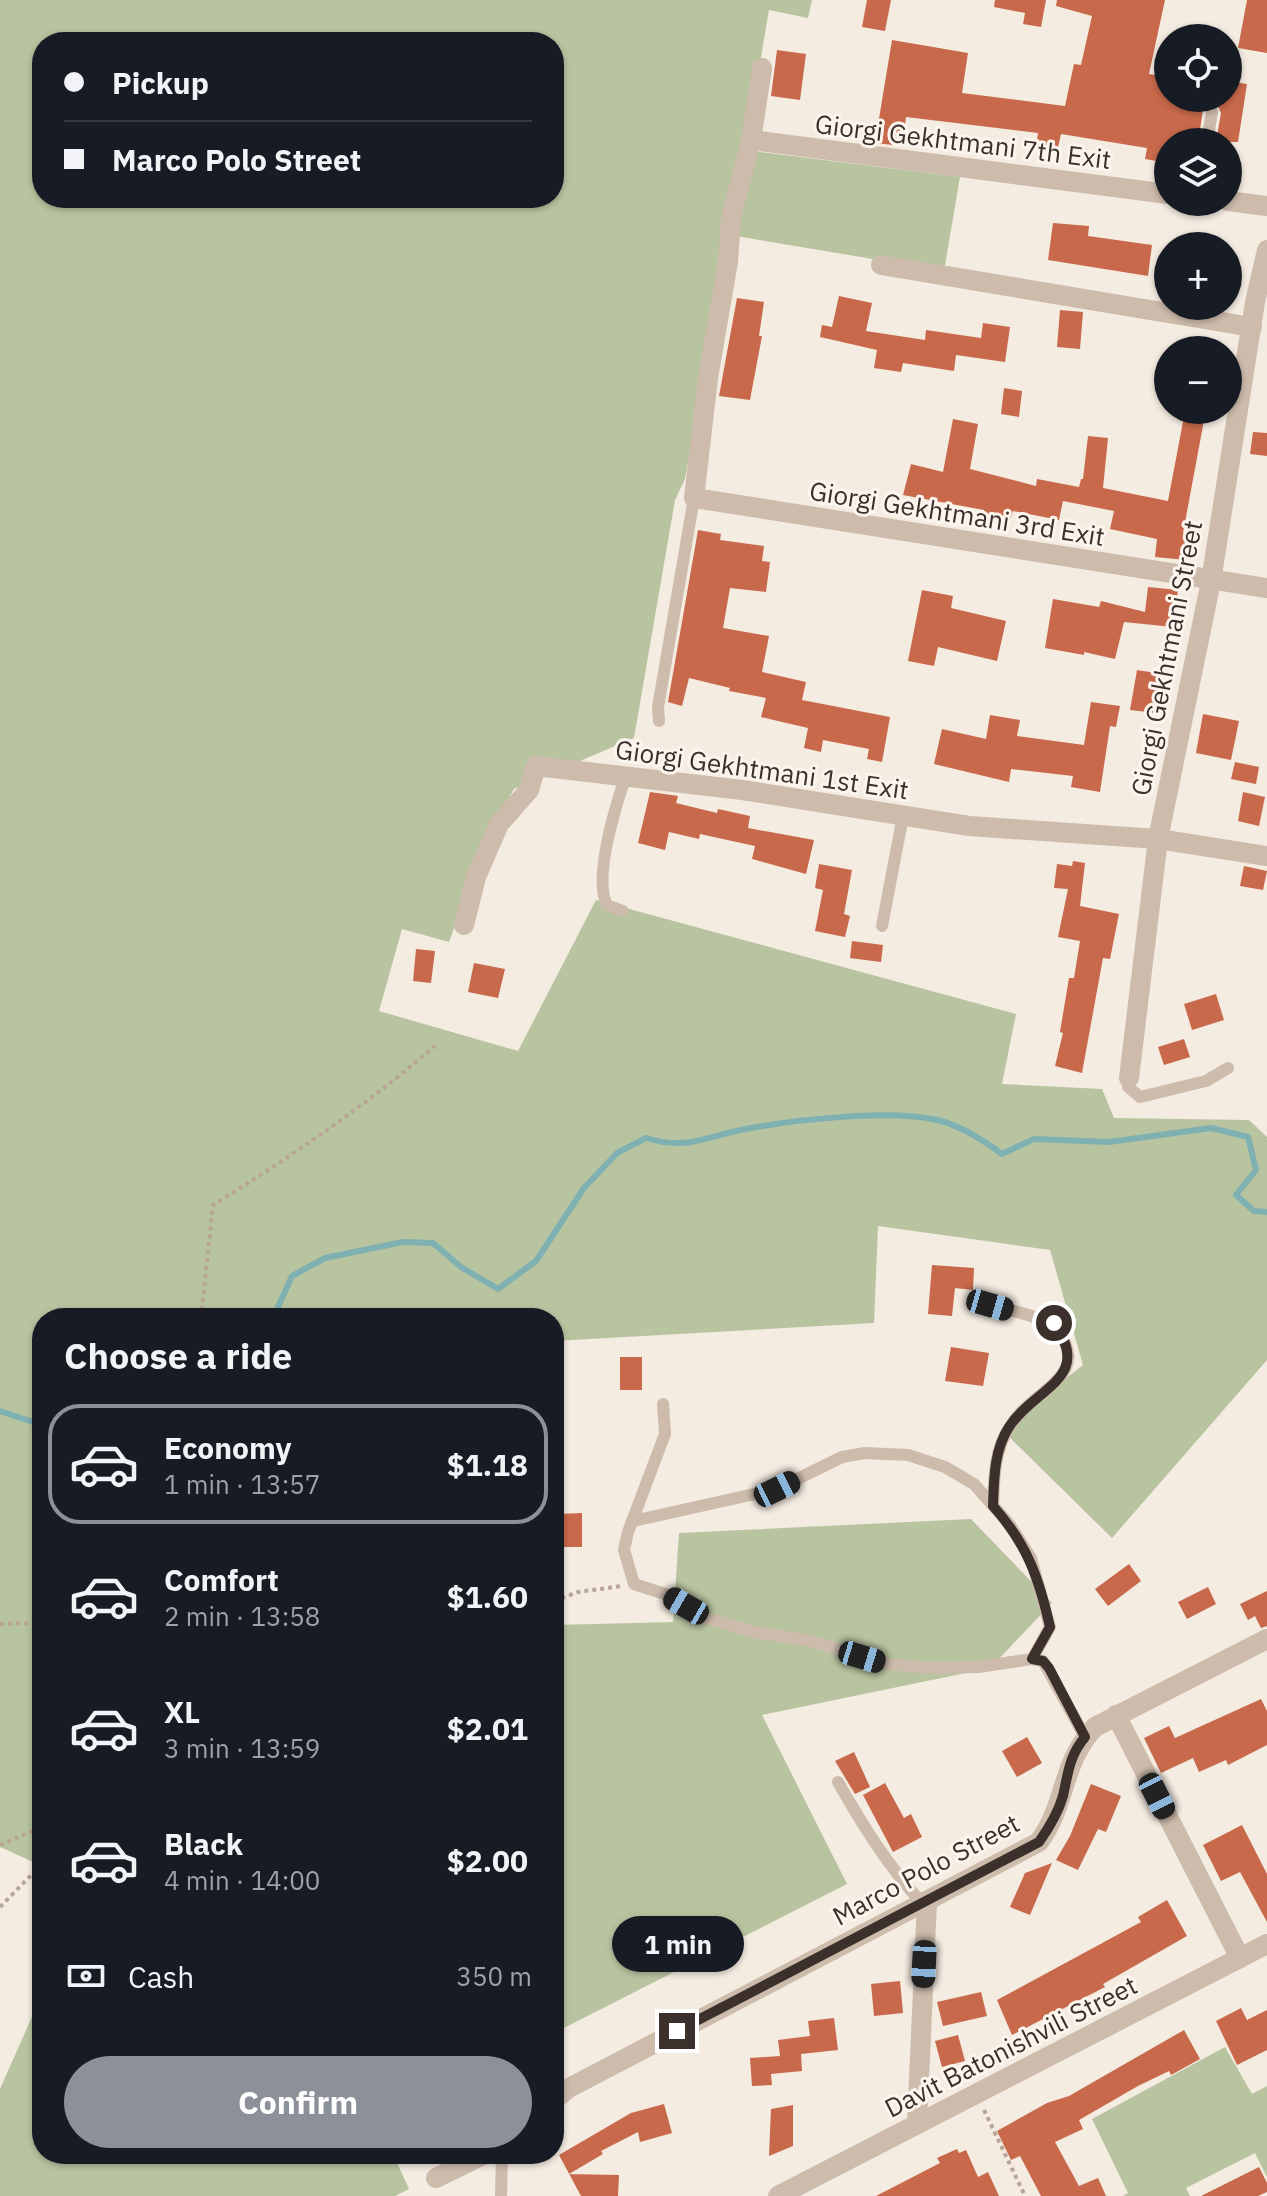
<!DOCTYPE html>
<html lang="en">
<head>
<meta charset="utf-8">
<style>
  :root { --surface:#171b24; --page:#20242c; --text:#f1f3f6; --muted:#9ea1a6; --line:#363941; --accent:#8c9099 }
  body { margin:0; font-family:"IBM Plex Sans",sans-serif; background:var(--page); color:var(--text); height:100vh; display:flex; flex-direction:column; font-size:30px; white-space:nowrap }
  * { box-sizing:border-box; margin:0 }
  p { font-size:26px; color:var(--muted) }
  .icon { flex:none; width:44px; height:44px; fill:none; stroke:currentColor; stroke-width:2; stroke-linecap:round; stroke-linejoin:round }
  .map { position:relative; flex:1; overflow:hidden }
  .details { position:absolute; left:32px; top:1308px; width:532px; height:856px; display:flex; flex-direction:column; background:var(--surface); border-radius:32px; box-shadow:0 2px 6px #0004 }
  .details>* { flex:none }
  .banner { position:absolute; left:32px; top:32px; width:532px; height:176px; border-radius:32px; box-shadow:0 2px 6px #0004; display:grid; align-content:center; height:176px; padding:0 32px; background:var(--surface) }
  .fabs { position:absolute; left:1154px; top:24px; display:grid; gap:16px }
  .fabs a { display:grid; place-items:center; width:88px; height:88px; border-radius:50%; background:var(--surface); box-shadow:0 2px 6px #0004; font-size:40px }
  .end { position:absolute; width:36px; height:36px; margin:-18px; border:10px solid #3b302b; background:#fff; box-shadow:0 0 0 4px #fff }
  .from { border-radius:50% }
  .bubble { position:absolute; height:56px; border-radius:28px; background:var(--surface); box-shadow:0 2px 6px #0004; font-size:26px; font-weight:700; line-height:56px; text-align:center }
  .car { position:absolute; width:24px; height:48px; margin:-24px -12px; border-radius:10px; box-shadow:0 0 6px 2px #0007; background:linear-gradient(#222 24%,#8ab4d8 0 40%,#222 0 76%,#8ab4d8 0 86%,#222 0) }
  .banner b { display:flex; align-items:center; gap:28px; height:76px; font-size:30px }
  .banner b+b { border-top:2px solid var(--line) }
  .banner i { width:20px; height:20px; background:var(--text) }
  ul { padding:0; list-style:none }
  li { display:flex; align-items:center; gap:24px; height:120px; margin:0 16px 12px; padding:0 16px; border:4px solid transparent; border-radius:32px }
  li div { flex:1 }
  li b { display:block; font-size:30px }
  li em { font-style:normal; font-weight:700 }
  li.active { border-color:var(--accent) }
  li>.icon { width:72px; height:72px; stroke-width:1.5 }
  h2 { padding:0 32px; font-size:36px; line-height:96px }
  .pay { display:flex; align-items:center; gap:20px; height:88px; padding:0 32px; font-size:30px }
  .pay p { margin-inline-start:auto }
  .action { display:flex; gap:16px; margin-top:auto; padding:16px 32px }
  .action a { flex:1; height:92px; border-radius:48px; background:var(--accent); color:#fff; font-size:32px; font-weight:700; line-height:92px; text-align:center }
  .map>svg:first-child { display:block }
</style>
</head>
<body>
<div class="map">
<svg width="1267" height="2196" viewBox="0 0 1267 2196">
  <rect width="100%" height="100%" fill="#f4ebe1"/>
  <g fill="#b8c4a0" fill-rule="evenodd">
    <path d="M0,0h812l-4,18 -39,-8 -24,140 215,27 -16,94 -214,-36 -45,244 -10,21 -41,238 -120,51 -26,47 -39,106 -47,-13 -23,82 139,40 78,-151 420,114 -14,70 100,5 12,29 135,2 18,17v223l-155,178 -111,-109 82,-64 -33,-115 -172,-24 -4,97 -320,18v-23h-512v548l-42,-19zM42,42h512v156h-512z"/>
    <polygon points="971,1519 1052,1603 990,1668 762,1715 847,1884 554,2033 554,1625 673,1622 679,1533"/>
    <polygon points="42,1994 42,2154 393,2154 409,2189 395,2196 0,2196 0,2089"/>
    <polygon points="1225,2047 1252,2094 1267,2086 1267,2177 1255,2153 1186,2188 1190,2196 1123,2196 1128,2193 1092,2119"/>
  </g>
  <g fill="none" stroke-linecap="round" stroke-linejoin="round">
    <g stroke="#7fb0b2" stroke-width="6">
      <path d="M273,1318l19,-42 33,-18 78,-16 30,1 28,24 37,22 38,-28 48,-73 33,-35 29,-15c40,12 56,0 95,-8 50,-10 147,-21 196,-10 23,5 46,20 65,34l32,-15 75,3 102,-14 37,9 8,33 -20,25 18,16 13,1"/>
      <polyline points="0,1411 42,1425"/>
    </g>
  </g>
  <g fill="#c8694b">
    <polygon points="867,0 891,0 885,31 862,27"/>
    <polygon points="995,0 1046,0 1041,27 1023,24 1025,13 994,7"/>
    <polygon points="1057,0 1165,0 1149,74 1168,77 1168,98 1228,98 1228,81 1247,84 1238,142 1216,142 1221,113 1218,106 1213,103 1203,110 1198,142 1168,142 1168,163 1145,159 1147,148 1061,134 1057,152 1036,148 1038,133 906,117 902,146 875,143 892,40 968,53 962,93 1065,106 1074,64 1081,65 1092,16 1056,6"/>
    <polygon points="1247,0 1267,0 1267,53 1238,48"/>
    <polygon points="777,50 806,54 800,100 771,96"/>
    <polygon points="1053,223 1089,226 1088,236 1152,245 1148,276 1048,260"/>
    <polygon points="839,296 872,303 866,331 925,340 926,330 981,338 983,323 1010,327 1005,362 956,355 954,371 903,363 901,372 874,368 877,350 820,337 822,325 832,327"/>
    <polygon points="737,298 764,302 759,336 762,336 750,400 719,396"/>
    <polygon points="1060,310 1083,312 1080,349 1057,347"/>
    <polygon points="1004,388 1022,391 1019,417 1001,414"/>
    <polygon points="1185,411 1205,415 1183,533 1189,534 1186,560 1155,557 1157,539 1110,529 1114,511 1063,501 1059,520 1013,511 1010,520 984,513 984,510 903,495 911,464 943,472 953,419 978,424 970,469 1036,486 1037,479 1079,487 1081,479 1083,479 1088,436 1108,438 1103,488 1168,501"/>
    <polygon points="1253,432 1267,433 1267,456 1250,454"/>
    <polygon points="698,530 721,534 720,540 764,546 762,561 770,562 766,592 730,588 723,628 769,636 762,672 806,682 802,700 890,717 882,762 867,759 869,749 823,740 821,752 804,748 808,728 761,717 766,698 729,691 730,688 689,678 682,706 668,702"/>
    <polygon points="1148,587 1178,590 1173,627 1124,622 1115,659 1084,652 1084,655 1045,648 1053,599 1099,607 1101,601 1145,612"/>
    <polygon points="922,590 953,596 951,608 1006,621 997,661 938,647 934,666 908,661"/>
    <polygon points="1137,670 1162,674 1156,713 1130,710"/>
    <polygon points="1091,702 1120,706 1116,727 1110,726 1100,792 1071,787 1073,776 1011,769 1009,782 934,764 942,729 986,739 990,715 1020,720 1017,736 1084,745"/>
    <polygon points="1203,714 1239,721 1231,760 1196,753"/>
    <polygon points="1235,762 1259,767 1256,784 1231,779"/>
    <polygon points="650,792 678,796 676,803 717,813 718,809 750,816 748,828 814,840 806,874 752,859 755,846 700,834 699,839 669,832 665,850 638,843"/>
    <polygon points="1243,792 1265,797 1259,826 1238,821"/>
    <polygon points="1073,861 1085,863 1080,906 1119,914 1110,959 1103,958 1082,1073 1055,1066 1063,1033 1060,1032 1069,978 1074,978 1080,941 1058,937 1068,889 1054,888 1057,864 1072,866"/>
    <polygon points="819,864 852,870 844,914 850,916 845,937 815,931 823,890 815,888"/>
    <polygon points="1244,866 1267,871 1263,890 1240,886"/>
    <polygon points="852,941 883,945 881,962 850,958"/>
    <polygon points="416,949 435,951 431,983 413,981"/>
    <polygon points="474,963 505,969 498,998 468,992"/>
    <polygon points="1216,994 1224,1020 1192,1030 1184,1004"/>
    <polygon points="1184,1039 1190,1057 1164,1065 1158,1047"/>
    <polygon points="932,1265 974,1268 973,1290 955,1288 952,1316 928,1314"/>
    <polygon points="951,1347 989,1353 983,1386 945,1381"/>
    <rect x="620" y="1357" width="22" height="33"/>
    <polygon points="582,1513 582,1547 560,1547 560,1514"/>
    <polygon points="1129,1564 1141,1581 1108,1606 1095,1589"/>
    <polygon points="1208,1587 1216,1604 1187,1619 1178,1602"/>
    <polygon points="1267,1591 1267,1626 1261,1628 1255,1616 1248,1620 1240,1604"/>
    <polygon points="1261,1699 1267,1711 1267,1745 1228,1765 1226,1760 1199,1772 1193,1758 1161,1773 1144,1738 1169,1726 1175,1738"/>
    <polygon points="1027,1737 1042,1763 1017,1777 1002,1751"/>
    <polygon points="854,1752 870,1787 855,1794 835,1761"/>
    <polygon points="885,1783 904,1818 911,1814 922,1837 893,1852 863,1795"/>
    <polygon points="1091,1784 1121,1796 1106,1832 1098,1829 1078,1870 1056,1860 1070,1836"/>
    <polygon points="1242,1825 1267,1874 1267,1922 1240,1872 1221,1881 1203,1845"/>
    <polygon points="1052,1863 1030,1915 1010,1907 1025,1873"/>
    <polygon points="1167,1900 1187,1936 1103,1984 1105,1987 1012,2035 997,2000 1141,1922 1138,1917"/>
    <polygon points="900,1981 903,2013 874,2016 871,1984"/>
    <polygon points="981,1992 987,2016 943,2026 937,2002"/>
    <polygon points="1241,2008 1247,2020 1267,2010 1267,2050 1237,2065 1216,2021"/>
    <polygon points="834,2018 838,2050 801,2054 802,2071 771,2074 772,2085 752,2086 750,2058 780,2056 778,2040 810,2036 808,2021"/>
    <polygon points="1184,2030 1200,2059 1171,2075 1169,2071 1138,2086 1079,2120 1083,2129 1055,2142 1079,2186 1098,2178 1106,2196 1041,2196 1020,2156 1011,2160 997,2131 1047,2103 1069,2096"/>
    <polygon points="958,2035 965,2061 942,2067 935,2041"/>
    <polygon points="664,2104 672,2133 640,2142 638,2132 601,2151 603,2154 569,2174 619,2175 618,2196 581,2196 559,2155 631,2113"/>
    <polygon points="793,2105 793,2146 769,2156 771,2109"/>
    <polygon points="957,2149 959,2153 966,2150 978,2177 988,2172 999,2196 876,2196 940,2163 937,2158"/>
    <polygon points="1259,2167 1267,2183 1267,2192 1258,2196 1201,2196"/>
  </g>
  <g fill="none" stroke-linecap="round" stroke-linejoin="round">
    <g stroke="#b9a596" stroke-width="4" stroke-dasharray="4 4" stroke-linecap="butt">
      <path d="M201,1318l12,-113c78,-48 152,-99 222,-159"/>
      <polyline points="554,1601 578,1592 622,1586"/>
      <polyline points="0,1624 42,1623"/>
      <polyline points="0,1845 42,1827"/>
      <polyline points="0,1907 42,1864"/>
      <polyline points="984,2110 1025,2196"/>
    </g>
    <g stroke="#cdbbac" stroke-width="12">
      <polyline points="1207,142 1212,112"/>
      <polyline points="659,721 658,707 694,498"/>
      <path d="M623,911l-16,-6c-14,-28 9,-100 19,-130"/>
      <polyline points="882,926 903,816"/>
      <polyline points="1129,1078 1128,1087 1140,1097 1206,1081 1228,1068"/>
      <path d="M990,1305c31,9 72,11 78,48 2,11 -3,19 -11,27 -16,17 -36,27 -48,48 -15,23 -15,52 -16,78"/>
      <polyline points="663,1404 665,1434 628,1532 624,1550 634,1584 665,1594 707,1618 754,1632 811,1641 888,1664 929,1668 978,1667 1032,1659 1043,1661 1085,1737"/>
      <polyline points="633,1521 777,1489 842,1457 865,1453 908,1455 945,1467 974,1484 1010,1525 1031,1558 1050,1627 1032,1659"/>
      <path d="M838,1782c25,44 50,84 84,121"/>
      <polyline points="501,2196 502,2154"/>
    </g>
    <g stroke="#cdbbac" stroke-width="20">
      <polyline points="762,68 751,140 731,218 728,262 708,378 694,498 1267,588"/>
      <polyline points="751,140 1168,194"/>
      <polyline points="1228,201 1267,206"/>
      <polyline points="881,265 1252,327"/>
      <polyline points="464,925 476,877 499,824 529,790 536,766 742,790 969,826 1158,839 1267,856"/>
      <polyline points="1129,1078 1158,839 1211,581 1255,302 1267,250"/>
      <polyline points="1116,1715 1240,1958"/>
      <path d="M554,2100l15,-12 470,-246c29,-40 21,-78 56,-115l172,-88"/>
      <polyline points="917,2124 927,1901"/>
      <polyline points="436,2178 485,2154"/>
      <polyline points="778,2196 1267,1944"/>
    </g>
  </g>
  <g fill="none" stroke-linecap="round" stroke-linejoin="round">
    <path stroke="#3b302b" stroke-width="10" d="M677,2031l362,-189c10,-14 19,-29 24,-46 5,-22 6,-40 22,-59l-36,-69 -6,-7 -11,-2 18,-32c-11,-49 -23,-83 -57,-121 1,-27 1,-56 16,-79 26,-40 85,-48 45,-104"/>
  </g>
  <g text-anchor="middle" stroke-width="6" stroke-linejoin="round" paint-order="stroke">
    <g font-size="26" fill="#3b302b" stroke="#fbf5ee">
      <text transform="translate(963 142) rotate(7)" y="9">Giorgi Gekhtmani 7th Exit</text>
      <text transform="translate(957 514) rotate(9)" y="9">Giorgi Gekhtmani 3rd Exit</text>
      <text transform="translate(1167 658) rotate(-79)" y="9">Giorgi Gekhtmani Street</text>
      <text transform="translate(762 770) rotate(8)" y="9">Giorgi Gekhtmani 1st Exit</text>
      <text transform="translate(926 1870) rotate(-28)" y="9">Marco Polo Street</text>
      <text transform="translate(1011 2047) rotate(-27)" y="9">Davit Batonishvili Street</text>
    </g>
  </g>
</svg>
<div class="fabs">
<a><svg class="icon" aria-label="locate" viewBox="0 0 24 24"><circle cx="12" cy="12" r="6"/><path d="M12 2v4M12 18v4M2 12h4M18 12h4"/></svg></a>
<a><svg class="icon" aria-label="layers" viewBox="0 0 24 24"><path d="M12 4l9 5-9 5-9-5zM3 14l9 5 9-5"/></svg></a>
<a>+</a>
<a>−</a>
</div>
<i class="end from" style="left:1054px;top:1323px"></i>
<i class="end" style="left:677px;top:2031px"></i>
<div class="bubble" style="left:612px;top:1916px;width:132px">1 min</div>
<i class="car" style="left:990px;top:1305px;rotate:106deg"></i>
<i class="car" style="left:777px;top:1489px;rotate:64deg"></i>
<i class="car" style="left:686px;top:1606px;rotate:300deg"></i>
<i class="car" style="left:862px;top:1657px;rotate:107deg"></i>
<i class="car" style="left:1157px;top:1796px;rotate:153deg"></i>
<i class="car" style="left:924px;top:1964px;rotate:183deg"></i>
<div class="banner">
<b><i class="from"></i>Pickup</b>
<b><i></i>Marco Polo Street</b>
</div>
<section class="details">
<h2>Choose a ride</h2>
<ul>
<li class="active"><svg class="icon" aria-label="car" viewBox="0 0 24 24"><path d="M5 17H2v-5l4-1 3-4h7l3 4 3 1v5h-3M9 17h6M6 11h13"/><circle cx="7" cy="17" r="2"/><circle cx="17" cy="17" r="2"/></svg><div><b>Economy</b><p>1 min · 13:57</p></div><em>$1.18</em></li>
<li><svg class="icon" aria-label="car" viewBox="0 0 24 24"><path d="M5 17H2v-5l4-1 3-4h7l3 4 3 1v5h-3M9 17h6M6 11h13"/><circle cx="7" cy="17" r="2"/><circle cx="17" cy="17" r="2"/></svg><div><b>Comfort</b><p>2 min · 13:58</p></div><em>$1.60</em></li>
<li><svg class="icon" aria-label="car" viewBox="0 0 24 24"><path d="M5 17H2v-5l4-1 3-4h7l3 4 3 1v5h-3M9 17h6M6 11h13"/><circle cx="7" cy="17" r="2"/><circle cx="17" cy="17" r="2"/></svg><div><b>XL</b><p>3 min · 13:59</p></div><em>$2.01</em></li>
<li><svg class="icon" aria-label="car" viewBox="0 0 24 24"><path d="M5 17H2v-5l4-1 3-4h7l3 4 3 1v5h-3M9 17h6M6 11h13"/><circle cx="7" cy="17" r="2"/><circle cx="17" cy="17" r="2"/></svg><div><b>Black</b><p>4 min · 14:00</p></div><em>$2.00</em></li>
</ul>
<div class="pay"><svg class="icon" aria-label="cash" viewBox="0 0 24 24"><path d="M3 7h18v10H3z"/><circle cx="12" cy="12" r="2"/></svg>Cash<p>350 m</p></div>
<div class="action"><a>Confirm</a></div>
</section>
</div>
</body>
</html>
